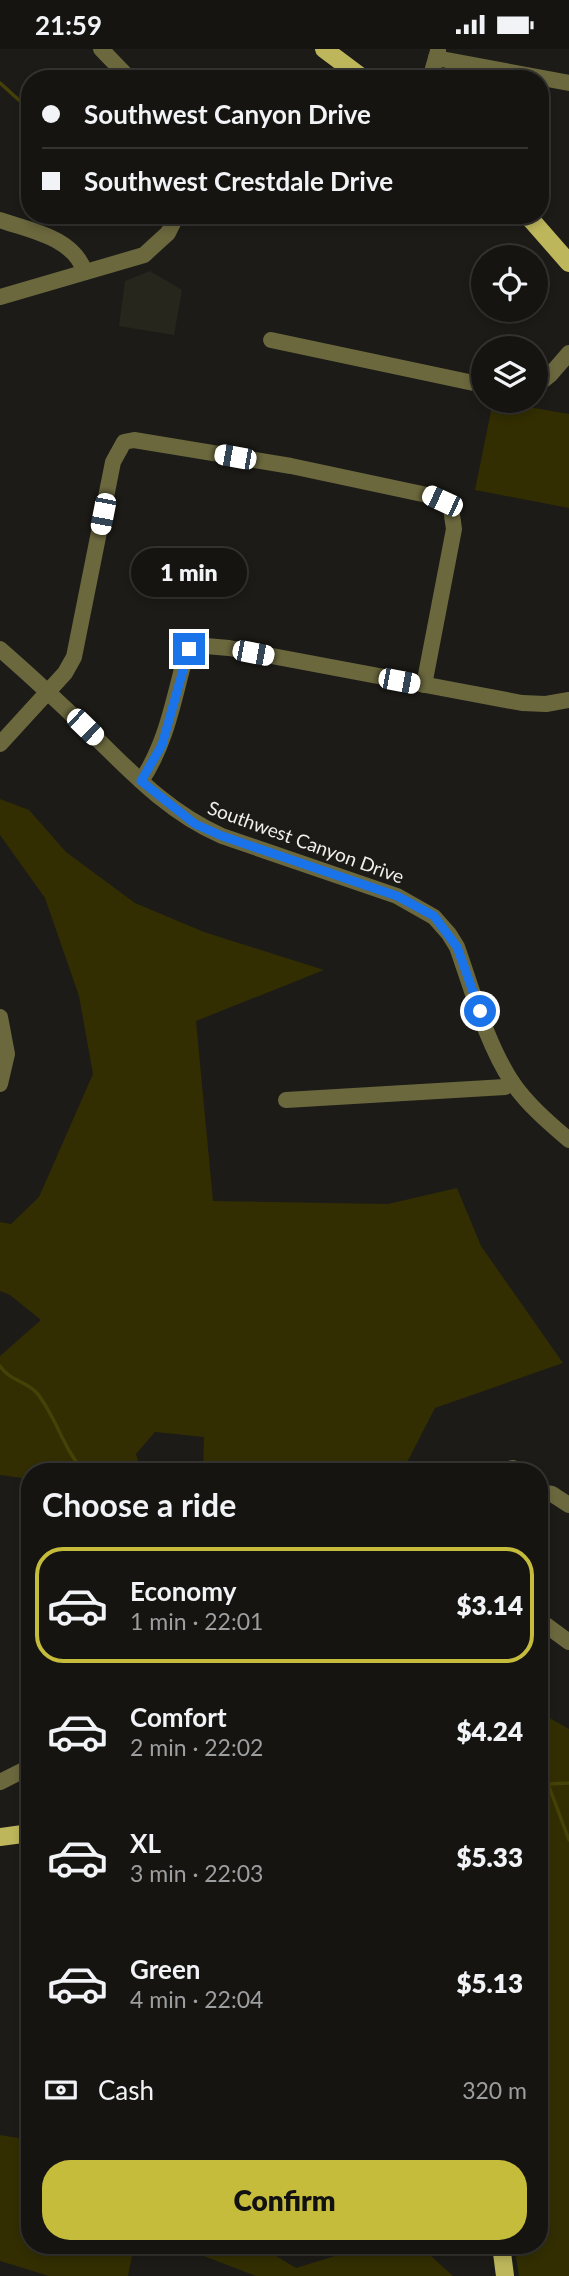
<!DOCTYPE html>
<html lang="en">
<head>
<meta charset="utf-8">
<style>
  :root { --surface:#151411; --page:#22211f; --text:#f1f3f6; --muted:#9d9e9f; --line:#343331; --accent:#c6bc3c }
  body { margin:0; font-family:Lato,sans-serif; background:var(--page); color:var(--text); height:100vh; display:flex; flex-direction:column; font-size:26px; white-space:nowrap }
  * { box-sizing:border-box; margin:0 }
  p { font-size:23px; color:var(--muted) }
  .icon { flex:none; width:38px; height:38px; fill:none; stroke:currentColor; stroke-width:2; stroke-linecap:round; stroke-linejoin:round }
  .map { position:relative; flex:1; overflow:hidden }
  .drawer { position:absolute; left:21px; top:1414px; width:527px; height:791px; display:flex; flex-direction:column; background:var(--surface); border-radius:28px; box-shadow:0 4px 10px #0003,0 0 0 2px var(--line) }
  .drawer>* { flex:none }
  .banner { position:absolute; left:21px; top:21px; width:528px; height:154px; border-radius:28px; box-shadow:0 4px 10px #0003,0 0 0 2px var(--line); display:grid; align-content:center; height:154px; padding:0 21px; background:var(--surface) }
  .buttons { position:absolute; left:471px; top:196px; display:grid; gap:14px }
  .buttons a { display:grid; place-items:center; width:77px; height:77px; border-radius:50%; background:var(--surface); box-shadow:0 4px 10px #0003,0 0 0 2px var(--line); font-size:35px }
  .end { position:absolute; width:32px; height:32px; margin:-16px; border:9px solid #1a73e8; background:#fff; box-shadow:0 0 0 4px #fff }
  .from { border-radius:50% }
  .bubble { position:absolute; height:49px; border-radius:24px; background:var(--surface); box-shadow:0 4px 10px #0003,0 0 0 2px var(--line); font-size:23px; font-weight:800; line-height:49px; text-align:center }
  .car { position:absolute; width:21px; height:42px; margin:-21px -10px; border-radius:9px; box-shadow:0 0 5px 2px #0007; background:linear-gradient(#fff 24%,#345 0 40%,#fff 0 76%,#345 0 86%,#fff 0) }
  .banner b { display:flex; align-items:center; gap:24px; height:66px; font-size:26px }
  .banner b+b { border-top:2px solid var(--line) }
  .banner i { width:18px; height:18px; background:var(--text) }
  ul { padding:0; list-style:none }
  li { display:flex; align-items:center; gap:21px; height:116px; margin:0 14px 10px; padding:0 7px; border:4px solid transparent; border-radius:28px }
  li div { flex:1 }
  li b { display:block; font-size:26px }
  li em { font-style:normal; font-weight:800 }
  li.selected { border-color:var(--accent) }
  li>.icon { width:63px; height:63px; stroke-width:1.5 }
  h2 { padding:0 21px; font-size:32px; line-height:84px }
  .pay { display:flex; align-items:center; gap:18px; height:77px; padding:0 21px; font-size:26px }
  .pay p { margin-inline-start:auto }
  .primary-button { display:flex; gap:14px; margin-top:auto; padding:14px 21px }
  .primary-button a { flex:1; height:80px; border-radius:28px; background:var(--accent); color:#111; font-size:28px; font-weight:800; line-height:80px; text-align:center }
  .status { display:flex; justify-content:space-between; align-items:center; height:49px; padding:0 35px; background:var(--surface); direction:ltr }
  .status svg { height:19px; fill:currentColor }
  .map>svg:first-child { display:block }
</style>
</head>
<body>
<div class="status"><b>21:59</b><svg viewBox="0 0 49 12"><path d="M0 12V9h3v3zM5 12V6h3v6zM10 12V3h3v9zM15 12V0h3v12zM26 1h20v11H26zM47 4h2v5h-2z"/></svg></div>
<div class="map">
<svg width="569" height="2227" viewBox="0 0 569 2227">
  <rect width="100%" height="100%" fill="#1c1b17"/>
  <polygon fill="#27261d" points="150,222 182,241 174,286 119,277 125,232"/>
  <g fill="#322e02">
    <polygon points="493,352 569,365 569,459 475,441"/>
    <polygon points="0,750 29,761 66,803 135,854 204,883 324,921 196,972 213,1152 388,1155 457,1139 481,1197 563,1314 435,1359 402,1423 203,1423 204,1388 155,1383 136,1405 142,1423 30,1423 30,1430 0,1426 0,1307 41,1271 10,1246 0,1242 0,1173 11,1175 39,1148 93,1025 79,947 45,849 0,786"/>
    <polygon points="539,1663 569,1680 569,2227 519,2227 514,2196 539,2196"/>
    <polygon points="0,2086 30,2091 30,2196 134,2196 128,2227 49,2227 0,2212"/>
    <polygon points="175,2196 258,2196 296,2219 371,2196 419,2196 453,2227 256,2227"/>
  </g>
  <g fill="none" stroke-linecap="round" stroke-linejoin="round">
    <g stroke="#454107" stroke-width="3.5">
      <polyline points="0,34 30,61"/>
      <path d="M0,1317c9,14 25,15 36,26 19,21 30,65 50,80"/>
      <polyline points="539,1730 548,1735 569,1734"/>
      <polyline points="548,1735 569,1791"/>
    </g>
    <g stroke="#6b683e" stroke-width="16">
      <polyline points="101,0 130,30"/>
      <polyline points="436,9 569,34"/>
      <polyline points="430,30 438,2"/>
      <path d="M0,171c31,11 73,17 85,52"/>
      <polyline points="0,248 144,206 168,184 177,166"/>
      <polyline points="271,291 483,336"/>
      <polyline points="536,337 550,326 569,304"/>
      <path d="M0,600c31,27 61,55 91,84 41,40 78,80 131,103l175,60 37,21 15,17 8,13c16,45 29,95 55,135 15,22 37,41 57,58"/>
      <polyline points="0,695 65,624 74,608 113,413 124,393 134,391 291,417 427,446 451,459 454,480 424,636"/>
      <path d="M141,732c26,-38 33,-84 45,-127l8,-9 35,3 293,55 24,1 23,-4"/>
      <polyline points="0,968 7,1005 0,1035"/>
      <polyline points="286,1051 505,1038 512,1033"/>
      <polyline points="497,1423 513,1419 524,1423"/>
      <polyline points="539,1443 552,1445 569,1456"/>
      <polyline points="539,1571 569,1593"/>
      <polyline points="0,1733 30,1718"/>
    </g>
    <g stroke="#bdb65b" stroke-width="18">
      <polyline points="324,0 364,30"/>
      <polyline points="527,166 569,214"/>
      <polyline points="0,1788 30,1784"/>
      <polyline points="501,2196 505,2227"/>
    </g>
  </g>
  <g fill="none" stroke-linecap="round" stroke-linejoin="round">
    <polyline stroke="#1a73e8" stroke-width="9" points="189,600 162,696 141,732 195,775 222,787 397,847 434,867 457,898 480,962"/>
  </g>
  <g text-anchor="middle" stroke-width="5" stroke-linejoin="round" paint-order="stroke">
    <g font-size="19" fill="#efefec" stroke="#1c1b17">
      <text transform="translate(306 793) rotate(20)" y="7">Southwest Canyon Drive</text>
    </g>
  </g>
</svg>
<div class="buttons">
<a><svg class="icon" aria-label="locate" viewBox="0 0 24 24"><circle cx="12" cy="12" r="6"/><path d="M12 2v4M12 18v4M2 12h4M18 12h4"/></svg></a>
<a><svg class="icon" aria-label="layers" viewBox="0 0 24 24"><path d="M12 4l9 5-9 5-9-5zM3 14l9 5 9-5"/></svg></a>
</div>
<i class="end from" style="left:480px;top:962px"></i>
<i class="end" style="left:189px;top:600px"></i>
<div class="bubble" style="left:131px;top:499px;width:116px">1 min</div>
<i class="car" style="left:235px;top:408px;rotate:280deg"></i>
<i class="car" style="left:442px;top:452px;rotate:295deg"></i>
<i class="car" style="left:103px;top:465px;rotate:191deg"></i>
<i class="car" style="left:253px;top:604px;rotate:101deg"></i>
<i class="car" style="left:399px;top:632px;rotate:101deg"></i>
<i class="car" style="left:85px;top:678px;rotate:134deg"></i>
<div class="banner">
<b><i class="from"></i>Southwest Canyon Drive</b>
<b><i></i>Southwest Crestdale Drive</b>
</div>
<section class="drawer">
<h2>Choose a ride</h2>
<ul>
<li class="selected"><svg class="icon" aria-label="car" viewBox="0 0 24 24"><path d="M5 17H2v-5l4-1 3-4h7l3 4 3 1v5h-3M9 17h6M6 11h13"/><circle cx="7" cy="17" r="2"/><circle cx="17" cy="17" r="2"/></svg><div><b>Economy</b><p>1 min · 22:01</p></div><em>$3.14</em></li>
<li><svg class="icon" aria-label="car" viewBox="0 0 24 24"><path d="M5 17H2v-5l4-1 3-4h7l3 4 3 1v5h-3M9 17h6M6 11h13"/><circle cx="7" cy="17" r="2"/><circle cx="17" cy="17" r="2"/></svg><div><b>Comfort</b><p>2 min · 22:02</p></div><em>$4.24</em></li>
<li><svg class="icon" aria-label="car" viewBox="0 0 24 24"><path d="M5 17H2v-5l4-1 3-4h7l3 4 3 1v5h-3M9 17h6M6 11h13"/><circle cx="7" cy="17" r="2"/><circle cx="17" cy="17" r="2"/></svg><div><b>XL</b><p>3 min · 22:03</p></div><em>$5.33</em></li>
<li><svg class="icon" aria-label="car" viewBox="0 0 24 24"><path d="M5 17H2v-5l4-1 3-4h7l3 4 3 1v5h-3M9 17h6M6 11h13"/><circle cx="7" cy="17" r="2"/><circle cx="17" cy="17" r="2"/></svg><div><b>Green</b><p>4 min · 22:04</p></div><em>$5.13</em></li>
</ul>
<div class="pay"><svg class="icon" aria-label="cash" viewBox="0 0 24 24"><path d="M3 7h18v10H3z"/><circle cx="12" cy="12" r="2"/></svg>Cash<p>320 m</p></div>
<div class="primary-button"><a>Confirm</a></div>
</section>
</div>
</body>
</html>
